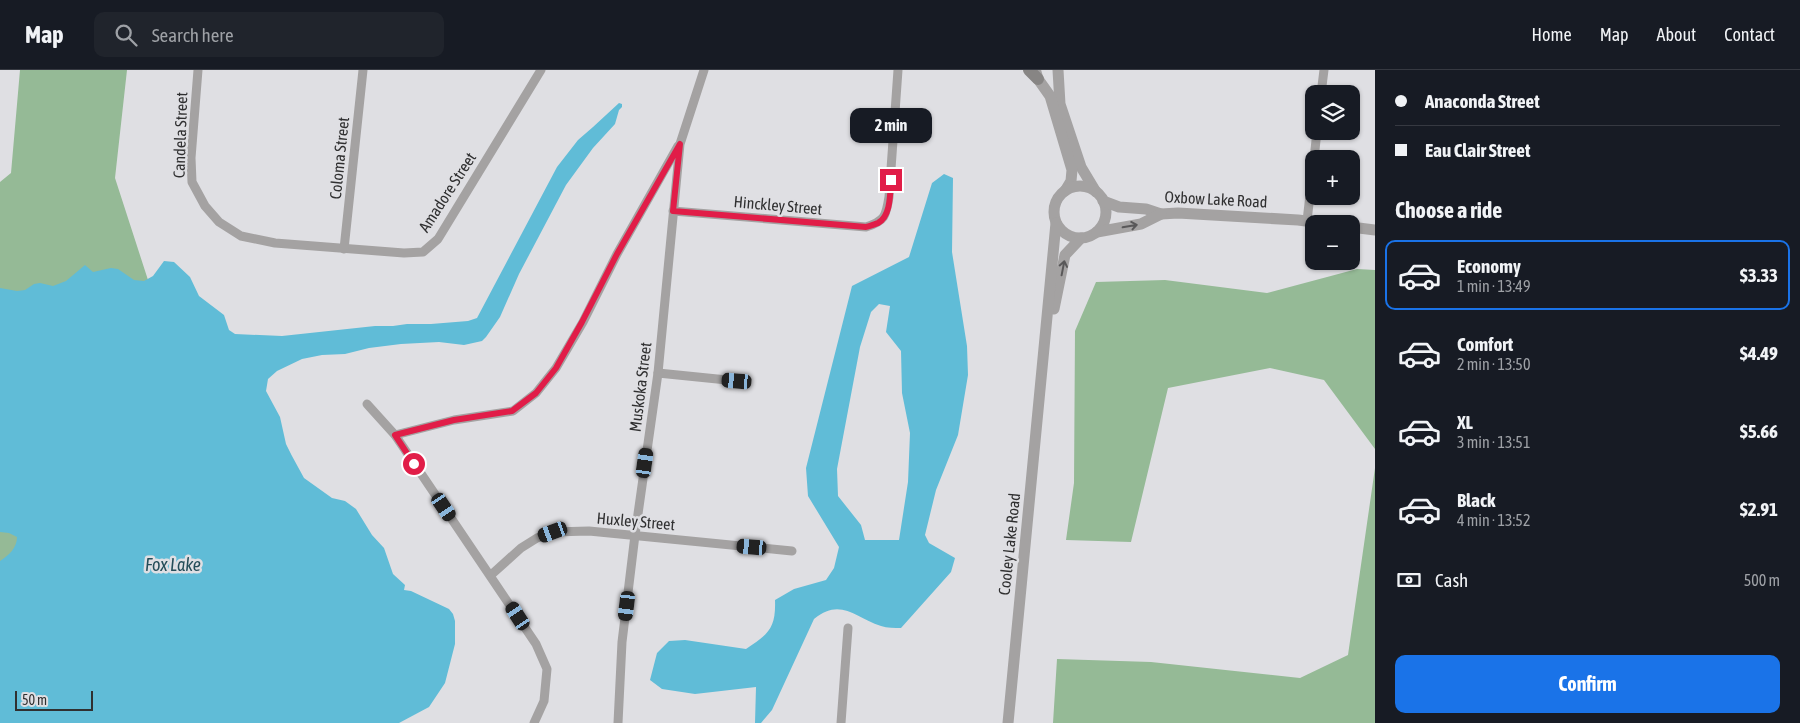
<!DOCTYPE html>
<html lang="en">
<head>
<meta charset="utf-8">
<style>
  :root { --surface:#171b24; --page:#20242c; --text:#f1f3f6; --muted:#9ea1a6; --line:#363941; --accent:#1a73e8 }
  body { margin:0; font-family:"Asap Condensed",sans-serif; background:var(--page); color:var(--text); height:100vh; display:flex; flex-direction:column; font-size:19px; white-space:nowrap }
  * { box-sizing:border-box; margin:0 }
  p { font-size:16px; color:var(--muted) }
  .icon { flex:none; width:28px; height:28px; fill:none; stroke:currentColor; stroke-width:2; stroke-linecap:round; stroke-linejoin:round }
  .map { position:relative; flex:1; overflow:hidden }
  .drawer { display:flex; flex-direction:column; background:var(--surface); width:425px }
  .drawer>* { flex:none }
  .top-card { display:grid; align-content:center; height:110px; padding:0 20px; background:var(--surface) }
  .buttons { position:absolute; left:1305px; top:15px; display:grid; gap:10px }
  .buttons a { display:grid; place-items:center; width:55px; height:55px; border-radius:10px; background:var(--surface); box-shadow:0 1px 4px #0004; font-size:25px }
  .scale { position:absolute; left:15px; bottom:12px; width:78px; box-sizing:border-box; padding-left:5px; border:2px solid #303031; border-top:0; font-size:14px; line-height:18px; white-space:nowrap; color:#303031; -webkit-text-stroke:4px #dfdfe3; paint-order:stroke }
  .end { position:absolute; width:22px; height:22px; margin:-11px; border:6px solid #e11d48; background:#fff; box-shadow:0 0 0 2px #fff }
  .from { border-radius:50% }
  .bubble { position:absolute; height:35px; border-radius:10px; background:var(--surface); box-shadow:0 1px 4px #0004; font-size:16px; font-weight:700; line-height:35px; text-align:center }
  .car { position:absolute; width:15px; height:30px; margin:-15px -8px; border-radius:6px; box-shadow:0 0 4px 1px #0007; background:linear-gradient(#222 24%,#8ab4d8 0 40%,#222 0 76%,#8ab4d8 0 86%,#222 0) }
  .top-card b { display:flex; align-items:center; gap:18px; height:48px; font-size:19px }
  .top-card b+b { border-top:1px solid var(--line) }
  .top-card i { width:12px; height:12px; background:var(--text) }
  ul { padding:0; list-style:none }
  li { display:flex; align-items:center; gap:15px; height:70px; margin:0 10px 8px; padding:0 10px; border:2px solid transparent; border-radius:10px }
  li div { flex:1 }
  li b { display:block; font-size:19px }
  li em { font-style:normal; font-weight:700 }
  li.selected { border-color:var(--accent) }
  li>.icon { width:45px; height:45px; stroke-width:1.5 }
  h2 { padding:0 20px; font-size:22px; line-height:60px }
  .pay { display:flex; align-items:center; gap:12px; height:55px; padding:0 20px; font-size:19px }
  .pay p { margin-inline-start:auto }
  .action { display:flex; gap:10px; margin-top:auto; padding:10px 20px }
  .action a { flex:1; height:58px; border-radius:10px; background:var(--accent); color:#fff; font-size:20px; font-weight:700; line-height:58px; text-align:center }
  header { display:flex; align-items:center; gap:30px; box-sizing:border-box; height:70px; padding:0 25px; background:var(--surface); border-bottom:1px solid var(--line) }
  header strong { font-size:24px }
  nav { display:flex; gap:28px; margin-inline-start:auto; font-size:18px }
  .search { width:350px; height:45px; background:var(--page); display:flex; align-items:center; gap:12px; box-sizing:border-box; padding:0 18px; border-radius:10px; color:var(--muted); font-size:19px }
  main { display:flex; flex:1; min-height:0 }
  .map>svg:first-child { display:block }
</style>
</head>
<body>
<header>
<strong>Map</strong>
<div class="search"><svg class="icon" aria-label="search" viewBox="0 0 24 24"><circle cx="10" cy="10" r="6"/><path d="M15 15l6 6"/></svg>Search here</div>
<nav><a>Home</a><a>Map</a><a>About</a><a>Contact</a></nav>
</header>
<main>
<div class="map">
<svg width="1375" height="653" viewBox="0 0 1375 653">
  <rect width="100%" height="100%" fill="#dfdfe3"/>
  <g fill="#95ba96">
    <polygon points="20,0 127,0 115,108 159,244 0,543 0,112 11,103"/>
    <polygon points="1357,199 1375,200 1375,379 1324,310 1270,298 1168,318 1131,472 1066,470 1074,413 1075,261 1096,212 1165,210 1267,223"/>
    <polygon points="1375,398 1375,653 1053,653 1057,589 1151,592 1300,608 1348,585"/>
  </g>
  <g fill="#60bcd7" fill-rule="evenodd">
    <path d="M619,33l3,1v3l-3,3 -4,14 -22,24 -27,37 -47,89 -19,43 -14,20 -4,4 -18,4 -25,-3 -38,2 -32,4 -24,6 -23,1 -20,4 -25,12 -9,8 -2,12 14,26 6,27 6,12 12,22 28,20 13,3 11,8 16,26 12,13 9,26 12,11 -1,5 7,1 38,18 4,5 2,7v23l-10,39 -16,24 -30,16h-399v-162c9,-6 17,-13 17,-24l-8,-4 -9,-1v-244l17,3 8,-1 9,-6 6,-1 13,3 13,-5 19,-16 8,7 18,-4 7,1 16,11 10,1 9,-5 11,-15 10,1 16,15 9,19 25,19 5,15 6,4 47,2 93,-10h18l14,-2h24l37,-3 9,-3 80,-151 21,-27 15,-13z"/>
    <path d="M944,104l9,4 -1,74 15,94 1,29 -10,60 -22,55 -11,45 4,8 26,15 -4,14 -50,56c-6,0 -14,0 -20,-2 -26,-8 -40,-29 -67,-7l-42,91 -11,13h-6l1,-36 -61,7 -33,-5 -12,-9 7,-27 12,-12 16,-1 61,9c23,-15 30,-21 29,-49l19,-11 32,-9 8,-12 5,-21 -31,-51 -2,-28 46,-182 57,-29 23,-74zM879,234l11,2 -4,26 15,19 1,42 8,40 -2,49 -9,58h-34l-4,-15 -23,-29 -1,-27 23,-122 11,-35z"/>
  </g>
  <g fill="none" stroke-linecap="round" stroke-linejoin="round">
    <g stroke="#a4a2a2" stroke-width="9">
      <polyline points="198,0 191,88 192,112 205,136 219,152 241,166 275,173 404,183 423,182 438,169 541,0"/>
      <polyline points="1321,24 1324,0"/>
      <polyline points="1314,89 1317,61"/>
      <path d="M673,141l193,16c19,-6 20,-11 23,-30l9,-127"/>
      <polyline points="1307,151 1314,90"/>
      <polyline points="344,179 363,0"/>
      <polyline points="658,303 737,311"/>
      <polyline points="367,334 395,365 536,574 547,599 544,631 534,653"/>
      <polyline points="395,365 454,350 513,341 536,323 556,298 583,252 617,184 678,76"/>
      <polyline points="491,505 521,478 537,468 553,462 589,461 792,481"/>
      <polyline points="618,653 622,572 635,465 658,303 680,74 704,0"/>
      <polyline points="841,653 848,558"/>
    </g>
    <g stroke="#a4a2a2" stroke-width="11">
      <polyline points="1058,0 1060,34 1081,97 1096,122"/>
      <polyline points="1036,2 1038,9 1050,26 1072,100 1071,111 1065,121"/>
      <circle cx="1080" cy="142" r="26"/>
      <polyline points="1103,131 1119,137 1146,139 1161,144 1178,143 1298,150 1329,154"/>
      <polyline points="1351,157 1375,160"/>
      <polyline points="1097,162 1141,154 1161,144"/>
      <polyline points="1054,239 1065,185 1081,168"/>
      <polyline points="1008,653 1056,153"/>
    </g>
    <polyline stroke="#878584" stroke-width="12" points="1029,0 1038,9"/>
  </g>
  <defs><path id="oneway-shaft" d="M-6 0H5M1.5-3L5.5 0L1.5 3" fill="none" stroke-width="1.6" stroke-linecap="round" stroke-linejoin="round" transform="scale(1.25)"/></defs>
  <g stroke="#595859">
    <use href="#oneway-shaft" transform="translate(1130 156) rotate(-10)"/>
    <use href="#oneway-shaft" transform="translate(1063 198) rotate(-79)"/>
  </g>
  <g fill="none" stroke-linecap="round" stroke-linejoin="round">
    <path stroke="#e11d48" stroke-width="6" d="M414,394l-19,-29 59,-15 58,-9 24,-18 20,-25 26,-46 35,-68 63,-110 -7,67 193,16c3,-1 8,-2 12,-4 13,-7 12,-29 13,-43"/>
  </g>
  <g text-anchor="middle" stroke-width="5" stroke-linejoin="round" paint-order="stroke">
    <g font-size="16" fill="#303031" stroke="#dfdfe3">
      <text transform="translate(180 65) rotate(-88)" y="6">Candela Street</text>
      <text transform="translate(339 88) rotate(-84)" y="6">Coloma Street</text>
      <text transform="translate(447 122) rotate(-57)" y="6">Amadore Street</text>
      <text transform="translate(1216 129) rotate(3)" y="6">Oxbow Lake Road</text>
      <text transform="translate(778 135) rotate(5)" y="6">Hinckley Street</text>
      <text transform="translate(640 317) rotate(-83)" y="6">Muskoka Street</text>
      <text transform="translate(636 451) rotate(5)" y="6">Huxley Street</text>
      <text transform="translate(1009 474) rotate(-84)" y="6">Cooley Lake Road</text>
    </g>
    <g font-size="18" font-style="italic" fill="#244d59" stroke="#dfdfe3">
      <text x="173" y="501">Fox Lake</text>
    </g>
  </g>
</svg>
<div class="buttons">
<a><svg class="icon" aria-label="layers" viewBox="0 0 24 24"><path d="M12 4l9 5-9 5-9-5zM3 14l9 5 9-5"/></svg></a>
<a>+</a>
<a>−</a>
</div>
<div class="scale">50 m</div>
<i class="end from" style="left:414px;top:394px"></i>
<i class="end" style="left:891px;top:110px"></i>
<div class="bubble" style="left:850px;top:38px;width:82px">2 min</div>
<i class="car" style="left:737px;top:311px;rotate:275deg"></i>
<i class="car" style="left:645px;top:393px;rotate:8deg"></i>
<i class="car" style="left:444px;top:437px;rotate:146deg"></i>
<i class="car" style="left:553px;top:462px;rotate:250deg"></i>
<i class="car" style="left:752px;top:477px;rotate:275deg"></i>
<i class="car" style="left:627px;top:536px;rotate:187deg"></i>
<i class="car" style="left:518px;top:546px;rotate:327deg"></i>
</div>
<section class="drawer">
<div class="top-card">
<b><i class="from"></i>Anaconda Street</b>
<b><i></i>Eau Clair Street</b>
</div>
<h2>Choose a ride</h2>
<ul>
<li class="selected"><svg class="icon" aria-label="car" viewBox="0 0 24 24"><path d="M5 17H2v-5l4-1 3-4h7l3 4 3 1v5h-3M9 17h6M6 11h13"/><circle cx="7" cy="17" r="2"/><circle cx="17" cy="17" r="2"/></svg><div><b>Economy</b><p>1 min · 13:49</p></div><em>$3.33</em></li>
<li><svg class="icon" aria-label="car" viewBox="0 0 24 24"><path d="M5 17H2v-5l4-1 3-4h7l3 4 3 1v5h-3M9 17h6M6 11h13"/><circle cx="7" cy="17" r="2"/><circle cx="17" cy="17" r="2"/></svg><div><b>Comfort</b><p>2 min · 13:50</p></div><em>$4.49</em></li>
<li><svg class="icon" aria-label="car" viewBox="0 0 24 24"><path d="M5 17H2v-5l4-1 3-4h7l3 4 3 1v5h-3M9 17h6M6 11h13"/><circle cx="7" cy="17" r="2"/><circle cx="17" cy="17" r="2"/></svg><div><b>XL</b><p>3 min · 13:51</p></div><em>$5.66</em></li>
<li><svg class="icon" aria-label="car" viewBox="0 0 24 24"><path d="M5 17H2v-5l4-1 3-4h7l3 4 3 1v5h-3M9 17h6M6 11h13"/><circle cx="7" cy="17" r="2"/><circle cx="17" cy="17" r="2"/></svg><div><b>Black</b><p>4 min · 13:52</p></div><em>$2.91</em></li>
</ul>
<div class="pay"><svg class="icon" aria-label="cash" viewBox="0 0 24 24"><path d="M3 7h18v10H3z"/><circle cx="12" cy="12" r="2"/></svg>Cash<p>500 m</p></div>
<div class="action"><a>Confirm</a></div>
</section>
</main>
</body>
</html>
